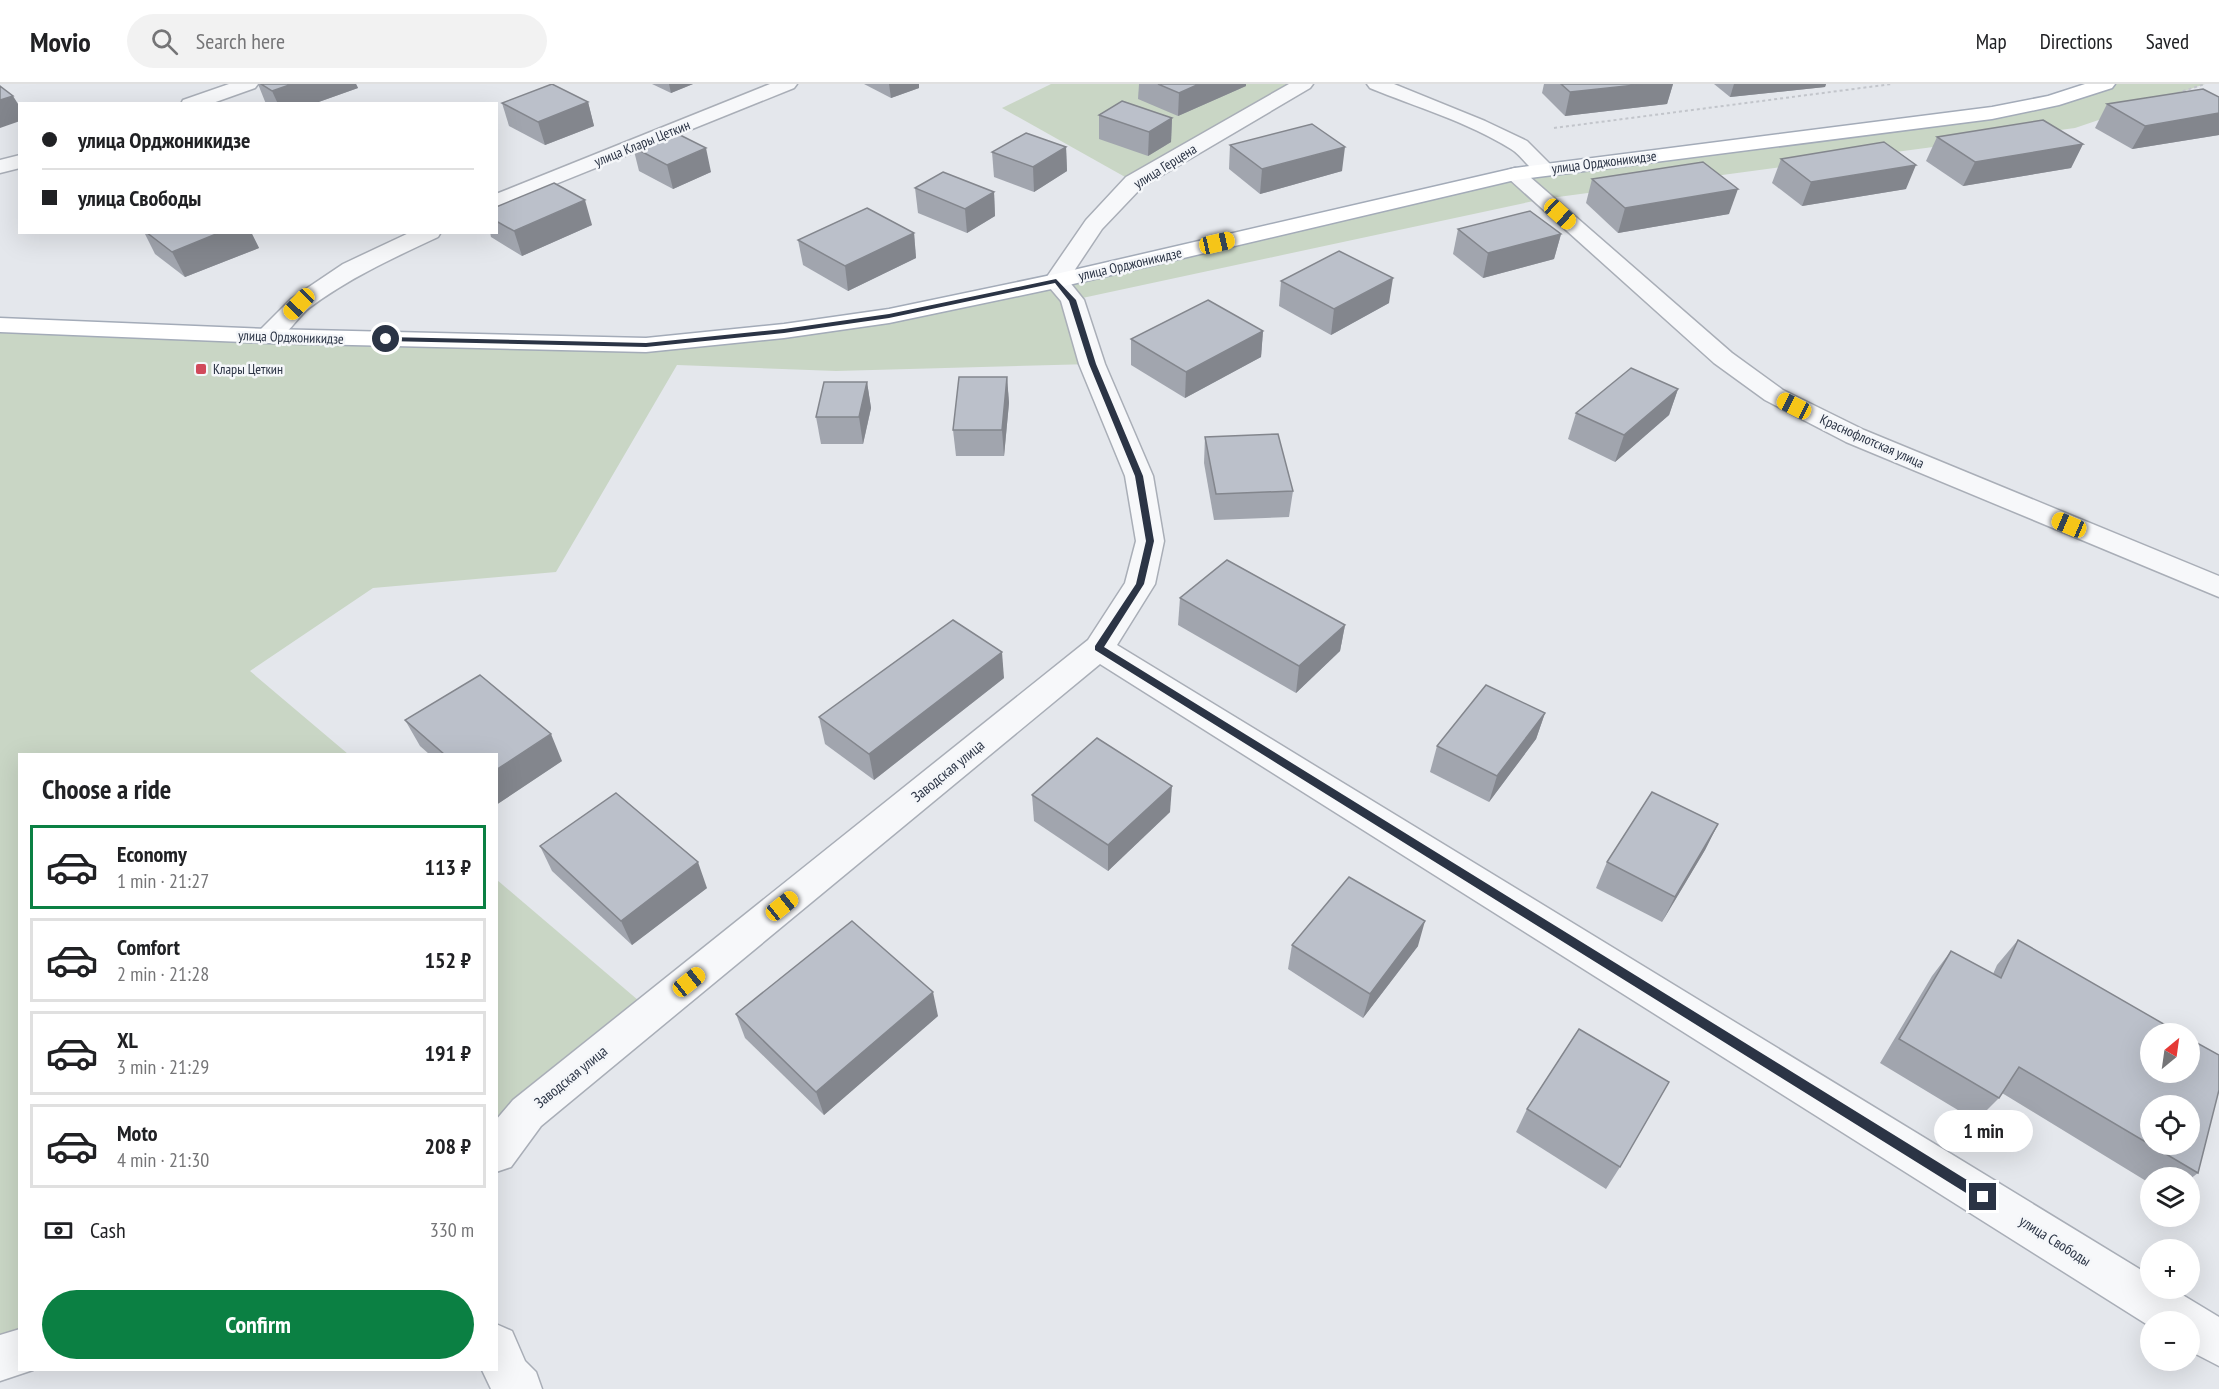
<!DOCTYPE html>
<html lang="en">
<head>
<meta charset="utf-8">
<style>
  :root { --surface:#fff; --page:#f2f2f2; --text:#202124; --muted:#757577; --line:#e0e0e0; --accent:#0b8043 }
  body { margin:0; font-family:"PT Sans Narrow",sans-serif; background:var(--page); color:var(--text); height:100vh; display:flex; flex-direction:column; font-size:22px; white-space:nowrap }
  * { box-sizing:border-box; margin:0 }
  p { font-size:20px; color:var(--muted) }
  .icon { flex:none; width:33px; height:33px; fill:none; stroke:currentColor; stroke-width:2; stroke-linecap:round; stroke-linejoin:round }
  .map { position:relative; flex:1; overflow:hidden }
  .side { position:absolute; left:18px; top:669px; width:480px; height:618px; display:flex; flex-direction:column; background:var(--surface); border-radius:0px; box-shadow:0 6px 24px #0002 }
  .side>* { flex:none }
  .banner { position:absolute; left:18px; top:18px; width:480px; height:132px; border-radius:0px; box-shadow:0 6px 24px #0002; display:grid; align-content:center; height:132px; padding:0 24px; background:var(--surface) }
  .needle { width:39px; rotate:29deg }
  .tools { position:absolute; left:2140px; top:939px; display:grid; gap:12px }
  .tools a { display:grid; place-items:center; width:60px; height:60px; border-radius:50%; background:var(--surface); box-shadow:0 6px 24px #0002; font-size:30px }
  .end { position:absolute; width:27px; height:27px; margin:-14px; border:8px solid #2b3445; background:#fff; box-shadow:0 0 0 3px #fff }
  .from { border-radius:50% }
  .bubble { position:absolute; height:42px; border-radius:21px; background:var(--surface); box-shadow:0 6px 24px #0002; font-size:20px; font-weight:700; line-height:42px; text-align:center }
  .car { position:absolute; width:18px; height:36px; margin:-18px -9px; border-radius:8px; box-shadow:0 0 4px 2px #0007; background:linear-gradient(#f5c518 24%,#345 0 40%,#f5c518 0 76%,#345 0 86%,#f5c518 0) }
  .banner b { display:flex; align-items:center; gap:21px; height:57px; font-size:22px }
  .banner b+b { border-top:2px solid var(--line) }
  .banner i { width:15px; height:15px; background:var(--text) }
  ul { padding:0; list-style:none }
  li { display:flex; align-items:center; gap:18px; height:84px; margin:0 12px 9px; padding:0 12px; border:3px solid var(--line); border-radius:0px }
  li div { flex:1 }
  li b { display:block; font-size:22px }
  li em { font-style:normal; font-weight:700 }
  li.selected { border-color:var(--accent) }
  li>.icon { width:54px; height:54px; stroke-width:1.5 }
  h2 { padding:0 24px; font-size:27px; line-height:72px }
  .pay { display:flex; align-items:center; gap:15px; height:66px; padding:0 24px; font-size:22px }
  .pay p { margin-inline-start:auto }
  .cta { display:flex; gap:12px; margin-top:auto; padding:12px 24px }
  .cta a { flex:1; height:69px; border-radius:36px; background:var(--accent); color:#fff; font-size:24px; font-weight:700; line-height:69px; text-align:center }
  header { display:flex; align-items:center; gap:36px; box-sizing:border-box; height:84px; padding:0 30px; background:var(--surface); border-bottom:2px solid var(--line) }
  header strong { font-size:28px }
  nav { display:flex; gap:33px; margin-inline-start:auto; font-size:21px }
  .search { width:420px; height:54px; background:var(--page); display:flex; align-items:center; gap:15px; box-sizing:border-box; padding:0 21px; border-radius:33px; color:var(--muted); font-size:22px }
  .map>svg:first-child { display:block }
</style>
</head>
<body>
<header>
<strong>Movio</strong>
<div class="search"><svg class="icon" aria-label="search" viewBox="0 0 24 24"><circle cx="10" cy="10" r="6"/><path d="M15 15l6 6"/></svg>Search here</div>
<nav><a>Map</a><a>Directions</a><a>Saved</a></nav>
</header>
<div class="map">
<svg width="2219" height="1305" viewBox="0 0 2219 1305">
  <rect width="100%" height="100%" fill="#e4e7ec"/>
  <g fill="#c9d6c5">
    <polygon points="1051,0 1303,0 1134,98 1002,24"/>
    <polygon points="2105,0 2205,0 2075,44 1543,115 1073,216 1092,280 836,287 677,281 556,488 373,504 250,587 348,670 20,670 20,1268 0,1274 0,241 646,261 889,232 1515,90 1992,29"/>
    <polygon points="497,796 652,928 497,1069"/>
  </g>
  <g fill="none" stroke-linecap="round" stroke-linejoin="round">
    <defs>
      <g id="minor">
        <polygon points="229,0 258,0 255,4 210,20 181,20 183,16"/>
        <polygon points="770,0 797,0 794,4 496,124 496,110"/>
        <polygon points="1289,0 1313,0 1310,4 1142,103 1102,145 1068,196 1084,216 1105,280 1153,392 1164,457 1155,500 1117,561 2151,1192 2151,1204 2171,1204 2219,1233 2219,1282 2190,1267 2190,1238 2151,1238 2151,1243 1100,580 541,1042 511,1083 496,1088 496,1036 513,1016 1088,556 1125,499 1136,457 1125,392 1079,280 1061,217 1044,197 1086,136 1126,93"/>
        <path d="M1367,0h27l91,37 42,20 28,28 -4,4c-20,5 -25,-15 -40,-24 -43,-27 -95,-42 -141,-61z"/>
        <polygon points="20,71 20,84 0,89 0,76"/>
        <polygon points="1515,84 1522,86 1732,269 1783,306 1864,346 2219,492 2219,513 1846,358 1765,316 1714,279 1508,94 1504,90 1508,86"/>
        <path d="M411,148h30l-3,5c-45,21 -89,41 -129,71 -16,13 -26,39 -50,33l-3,-5 3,-5 32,-32 52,-35z"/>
        <polygon points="496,1240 512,1247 525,1277 536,1288 542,1305 491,1305 482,1286 496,1286"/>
        <polygon points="20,1245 20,1286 33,1286 0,1297 0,1251"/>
      </g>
      <polygon id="major" points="2085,0 2115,0 2112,4 2059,21 1992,35 1515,96 1056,204 889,239 784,254 646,268 268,259 0,248 0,234 268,245 646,254 784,240 889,225 1056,190 1515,84 1992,23 2048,12"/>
    </defs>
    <use href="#minor" stroke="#a9aeb7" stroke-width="3"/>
    <use href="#major" stroke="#a3abb8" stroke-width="3"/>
    <g stroke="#c2c5cb" stroke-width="2" stroke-dasharray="3 3" stroke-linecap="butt">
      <polyline points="2177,9 2205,0"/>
      <polyline points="1554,44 1892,0"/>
    </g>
    <use href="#minor" fill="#f7f8fa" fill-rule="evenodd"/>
    <use href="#major" fill="#fff" fill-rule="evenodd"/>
  </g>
  <g fill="#a1a5ae">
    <polygon points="258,0 356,0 358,4 313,20 266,20"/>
    <polygon points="652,0 693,0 671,9"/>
    <polygon points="864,0 919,0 919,4 891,14"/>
    <polygon points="1139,0 1246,0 1246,2 1178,32 1138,15"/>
    <polygon points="1544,0 1673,0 1667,20 1565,32 1542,9"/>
    <polygon points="1714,0 1826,0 1825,3 1730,13"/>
    <polygon points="2219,13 2219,51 2132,65 2095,44 2107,20"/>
    <polygon points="588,18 594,42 545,61 509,42 502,19"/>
    <polygon points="1099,31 1172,34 1171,58 1148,72 1099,55"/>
    <polygon points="1937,53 2083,60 2071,84 1963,102 1926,77"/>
    <polygon points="1230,61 1342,87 1260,110 1229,85"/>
    <polygon points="633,63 711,88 673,105 639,87"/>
    <polygon points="1066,63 1067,87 1034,108 994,93 992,68"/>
    <polygon points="1781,75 1906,105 1802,122 1772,99"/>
    <polygon points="1592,95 1729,130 1618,149 1586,119"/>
    <polygon points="915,104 994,108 995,132 967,149 918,129"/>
    <polygon points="496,123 592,141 522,172 491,153 490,148 496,148"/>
    <polygon points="1458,145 1561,150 1554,175 1483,194 1453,170"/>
    <polygon points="144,148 251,148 259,164 185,193 155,170"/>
    <polygon points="914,149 916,174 848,207 803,181 798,156"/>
    <polygon points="1281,197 1389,219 1331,251 1279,222"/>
    <polygon points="1263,247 1261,273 1185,314 1131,281 1131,255"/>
    <polygon points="1007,293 1009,319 1004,372 956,372 953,346"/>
    <polygon points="867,298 871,324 863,360 821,360 816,333"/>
    <polygon points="1678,305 1669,331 1615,378 1568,355 1576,329"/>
    <polygon points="1205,353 1293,407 1289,433 1214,436 1204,379"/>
    <polygon points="1180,514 1345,541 1340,567 1296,609 1178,541"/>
    <polygon points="1004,594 874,696 825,660 819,633"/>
    <polygon points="1545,629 1536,655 1489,718 1430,688 1437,662"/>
    <polygon points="405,636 562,677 496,721 496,670 429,670 420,662"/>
    <polygon points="1032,711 1170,728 1108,787 1034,737"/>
    <polygon points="1718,740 1705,766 1662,838 1596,804 1607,778"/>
    <polygon points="540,762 707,804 632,861 552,787"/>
    <polygon points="2018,856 2198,1089 2190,1095 2190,1094 2151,1094 2151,1100 2002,1009 1999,1014 1976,1037 1880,979 1932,892 1951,867 1993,890 1997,881"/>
    <polygon points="1292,861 1418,862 1363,934 1288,885"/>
    <polygon points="736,930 938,932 824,1031 745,954"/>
    <polygon points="1527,1025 1620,1083 1606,1105 1516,1048"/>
  </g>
  <g fill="#83868d">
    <polygon points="292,0 356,0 358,4 313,20 278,20 272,7"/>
    <polygon points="669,0 693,0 671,9"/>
    <polygon points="889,0 919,0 919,4 891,14"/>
    <polygon points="1199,0 1246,0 1246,2 1178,32 1179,9"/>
    <polygon points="1645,0 1673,0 1667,20 1565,32 1570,8"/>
    <polygon points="1734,0 1826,0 1825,3 1730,13"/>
    <polygon points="13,12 20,23 20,37 0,44 0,16"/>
    <polygon points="588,18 594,42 545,61 538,38"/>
    <polygon points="2219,29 2219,51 2132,65 2145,42"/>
    <polygon points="1172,34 1171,58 1148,72 1149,48"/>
    <polygon points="2083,60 2071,84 1963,102 1975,78"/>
    <polygon points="1066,63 1067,87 1034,108 1033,83"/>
    <polygon points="1345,63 1342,87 1260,110 1262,85"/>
    <polygon points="706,64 711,88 673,105 667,81"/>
    <polygon points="1916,81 1906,105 1802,122 1811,98"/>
    <polygon points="1738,105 1729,130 1618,149 1625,124"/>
    <polygon points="994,108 995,132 967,149 965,125"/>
    <polygon points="585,116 592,141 522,172 514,147"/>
    <polygon points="221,148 251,148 259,164 185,193 172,168"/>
    <polygon points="914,149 916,174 848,207 845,182"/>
    <polygon points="1561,150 1554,175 1483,194 1488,169"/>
    <polygon points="1393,194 1389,219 1331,251 1334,225"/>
    <polygon points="1263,247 1261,273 1185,314 1186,288"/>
    <polygon points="1007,293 1009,319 1004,372 1002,346"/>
    <polygon points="867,298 871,324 863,360 859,333"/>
    <polygon points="1678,305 1669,331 1615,378 1624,351"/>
    <polygon points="1345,541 1340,567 1296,609 1299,582"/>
    <polygon points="1002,568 1004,594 874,696 869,670"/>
    <polygon points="1545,629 1536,655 1489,718 1497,692"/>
    <polygon points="551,650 562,677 496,721 496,686"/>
    <polygon points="1172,702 1170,728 1108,787 1108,761"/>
    <polygon points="1718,740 1705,766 1662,838 1675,813"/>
    <polygon points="698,778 707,804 632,861 621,837"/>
    <polygon points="1425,837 1418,862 1363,934 1370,910"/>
    <polygon points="933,908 938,932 824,1031 816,1008"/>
  </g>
  <g fill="#bbc0ca" stroke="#83868d" stroke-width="1.5" fill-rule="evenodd">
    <polygon points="261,0 292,0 272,7"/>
    <polygon points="552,0 588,18 538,38 502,19"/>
    <polygon points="1158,0 1199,0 1179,9"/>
    <polygon points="1561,0 1645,0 1570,8"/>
    <polygon points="0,2 13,12 0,16"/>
    <polygon points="2203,5 2219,13 2219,29 2145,42 2107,20"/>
    <polygon points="1122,17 1172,34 1149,48 1099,31"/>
    <polygon points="2043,36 2083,60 1975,78 1937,53"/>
    <polygon points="1312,40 1345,63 1262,85 1230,61"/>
    <polygon points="672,47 706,64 667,81 633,63"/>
    <polygon points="1026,49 1066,63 1033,83 992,68"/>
    <polygon points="1884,58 1916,81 1811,98 1781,75"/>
    <polygon points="1703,78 1738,105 1625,124 1592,95"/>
    <polygon points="943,88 994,108 965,125 915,104"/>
    <polygon points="554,99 585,116 514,147 496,137 496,123"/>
    <polygon points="867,124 914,149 845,182 798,156"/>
    <polygon points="1530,127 1561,150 1488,169 1458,145"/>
    <polygon points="146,148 221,148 172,168"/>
    <polygon points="1339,167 1393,194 1334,225 1281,197"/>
    <polygon points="1208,216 1263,247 1186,288 1131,255"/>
    <polygon points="1631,284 1678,305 1624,351 1576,329"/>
    <polygon points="959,293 1007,293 1002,346 953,346"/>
    <polygon points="824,298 867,298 859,333 816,333"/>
    <polygon points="1278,350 1293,407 1216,410 1205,353"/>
    <polygon points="1227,476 1345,541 1299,582 1180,514"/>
    <polygon points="953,536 1002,568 869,670 819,633"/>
    <polygon points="480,591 551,650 496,686 496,670 444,670 405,636"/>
    <polygon points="1486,601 1545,629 1497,692 1437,662"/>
    <polygon points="1097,654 1172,702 1108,761 1032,711"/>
    <polygon points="1652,708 1718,740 1675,813 1607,778"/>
    <polygon points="616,709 698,778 621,837 540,762"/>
    <polygon points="1349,793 1425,837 1370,910 1292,861"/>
    <polygon points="852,837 933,908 816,1008 736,930"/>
    <path d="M2018,856l163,94h-30v38h39v-33l29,16v35l-21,83 -179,-106 -20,31 -100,-59 52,-88 50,27zM2151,1022h39v38h-39z"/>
    <polygon points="1579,945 1669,998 1620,1083 1527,1025"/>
  </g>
  <polygon fill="#2b3445" points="1056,195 1076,216 1096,280 1143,392 1154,457 1144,500 1104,563 1988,1109 1990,1113 1988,1117 1979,1117 1095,566 1095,562 1136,500 1146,457 1135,392 1089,280 1069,217 1055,199 889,234 784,249 646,263 386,257 382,255 386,253 646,259 784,245 889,230"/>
  <rect fill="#d1495b" stroke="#f4f6f9" stroke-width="2" x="195" y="279" width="12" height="12" rx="3"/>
  <g text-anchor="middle" stroke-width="5" stroke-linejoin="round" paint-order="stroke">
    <g font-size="14" fill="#2b3445" stroke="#f4f6f9">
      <text transform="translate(642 59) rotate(-22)" y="5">улица Клары Цеткин</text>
      <text transform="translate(1604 78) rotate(-7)" y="5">улица Орджоникидзе</text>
      <text transform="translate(1165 82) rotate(-32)" y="5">улица Герцена</text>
      <text transform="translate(1130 180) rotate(-13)" y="5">улица Орджоникидзе</text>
      <text transform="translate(291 253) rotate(2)" y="5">улица Орджоникидзе</text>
      <text transform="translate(1872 357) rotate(24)" y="5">Краснофлотская улица</text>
    </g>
    <g font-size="14" fill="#2b3445" stroke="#f4f6f9" text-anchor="start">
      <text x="213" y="290">Клары Цеткин</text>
    </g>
    <g font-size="15" fill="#2b3445" stroke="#f4f6f9">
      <text transform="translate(948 687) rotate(-39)" y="5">Заводская улица</text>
      <text transform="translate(571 993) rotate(-39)" y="5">Заводская улица</text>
      <text transform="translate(2055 1157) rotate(32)" y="5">улица Свободы</text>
    </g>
  </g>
</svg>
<div class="tools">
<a><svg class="needle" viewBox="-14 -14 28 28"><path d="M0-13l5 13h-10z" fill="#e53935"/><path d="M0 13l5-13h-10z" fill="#757577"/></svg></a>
<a><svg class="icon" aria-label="locate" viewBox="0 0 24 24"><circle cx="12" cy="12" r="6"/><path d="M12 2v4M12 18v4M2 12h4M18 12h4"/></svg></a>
<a><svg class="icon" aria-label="layers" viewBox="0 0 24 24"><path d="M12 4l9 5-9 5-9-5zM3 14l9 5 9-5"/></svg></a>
<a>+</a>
<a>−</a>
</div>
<i class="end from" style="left:386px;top:255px"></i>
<i class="end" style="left:1983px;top:1113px"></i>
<div class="bubble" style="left:1934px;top:1026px;width:99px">1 min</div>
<i class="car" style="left:1560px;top:130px;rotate:132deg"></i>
<i class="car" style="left:1217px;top:159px;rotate:77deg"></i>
<i class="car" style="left:299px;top:220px;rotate:224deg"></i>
<i class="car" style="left:1794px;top:322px;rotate:297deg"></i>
<i class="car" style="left:2069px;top:441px;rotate:293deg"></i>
<i class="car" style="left:782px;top:822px;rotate:51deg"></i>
<i class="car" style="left:689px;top:898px;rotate:51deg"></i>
<div class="banner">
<b><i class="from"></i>улица Орджоникидзе</b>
<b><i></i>улица Свободы</b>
</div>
<section class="side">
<h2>Choose a ride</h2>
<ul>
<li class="selected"><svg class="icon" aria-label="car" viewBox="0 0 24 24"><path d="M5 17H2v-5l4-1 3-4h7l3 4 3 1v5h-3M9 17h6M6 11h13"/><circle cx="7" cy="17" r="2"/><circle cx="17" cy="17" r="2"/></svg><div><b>Economy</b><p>1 min · 21:27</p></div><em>113 ₽</em></li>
<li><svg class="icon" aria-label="car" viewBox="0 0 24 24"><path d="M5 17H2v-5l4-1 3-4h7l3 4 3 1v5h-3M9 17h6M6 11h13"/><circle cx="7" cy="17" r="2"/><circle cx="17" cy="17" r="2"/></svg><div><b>Comfort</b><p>2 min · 21:28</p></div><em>152 ₽</em></li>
<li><svg class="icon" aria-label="car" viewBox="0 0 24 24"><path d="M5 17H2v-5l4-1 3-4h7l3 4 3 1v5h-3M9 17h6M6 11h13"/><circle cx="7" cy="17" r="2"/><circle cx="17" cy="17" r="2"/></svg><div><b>XL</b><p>3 min · 21:29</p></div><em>191 ₽</em></li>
<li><svg class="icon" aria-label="car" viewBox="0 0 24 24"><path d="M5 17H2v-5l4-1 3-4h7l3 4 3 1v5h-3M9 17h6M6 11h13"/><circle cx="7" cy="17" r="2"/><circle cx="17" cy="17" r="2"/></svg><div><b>Moto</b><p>4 min · 21:30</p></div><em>208 ₽</em></li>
</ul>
<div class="pay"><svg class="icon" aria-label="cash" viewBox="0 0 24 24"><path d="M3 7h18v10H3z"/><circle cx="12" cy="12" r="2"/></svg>Cash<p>330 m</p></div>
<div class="cta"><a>Confirm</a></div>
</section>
</div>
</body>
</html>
